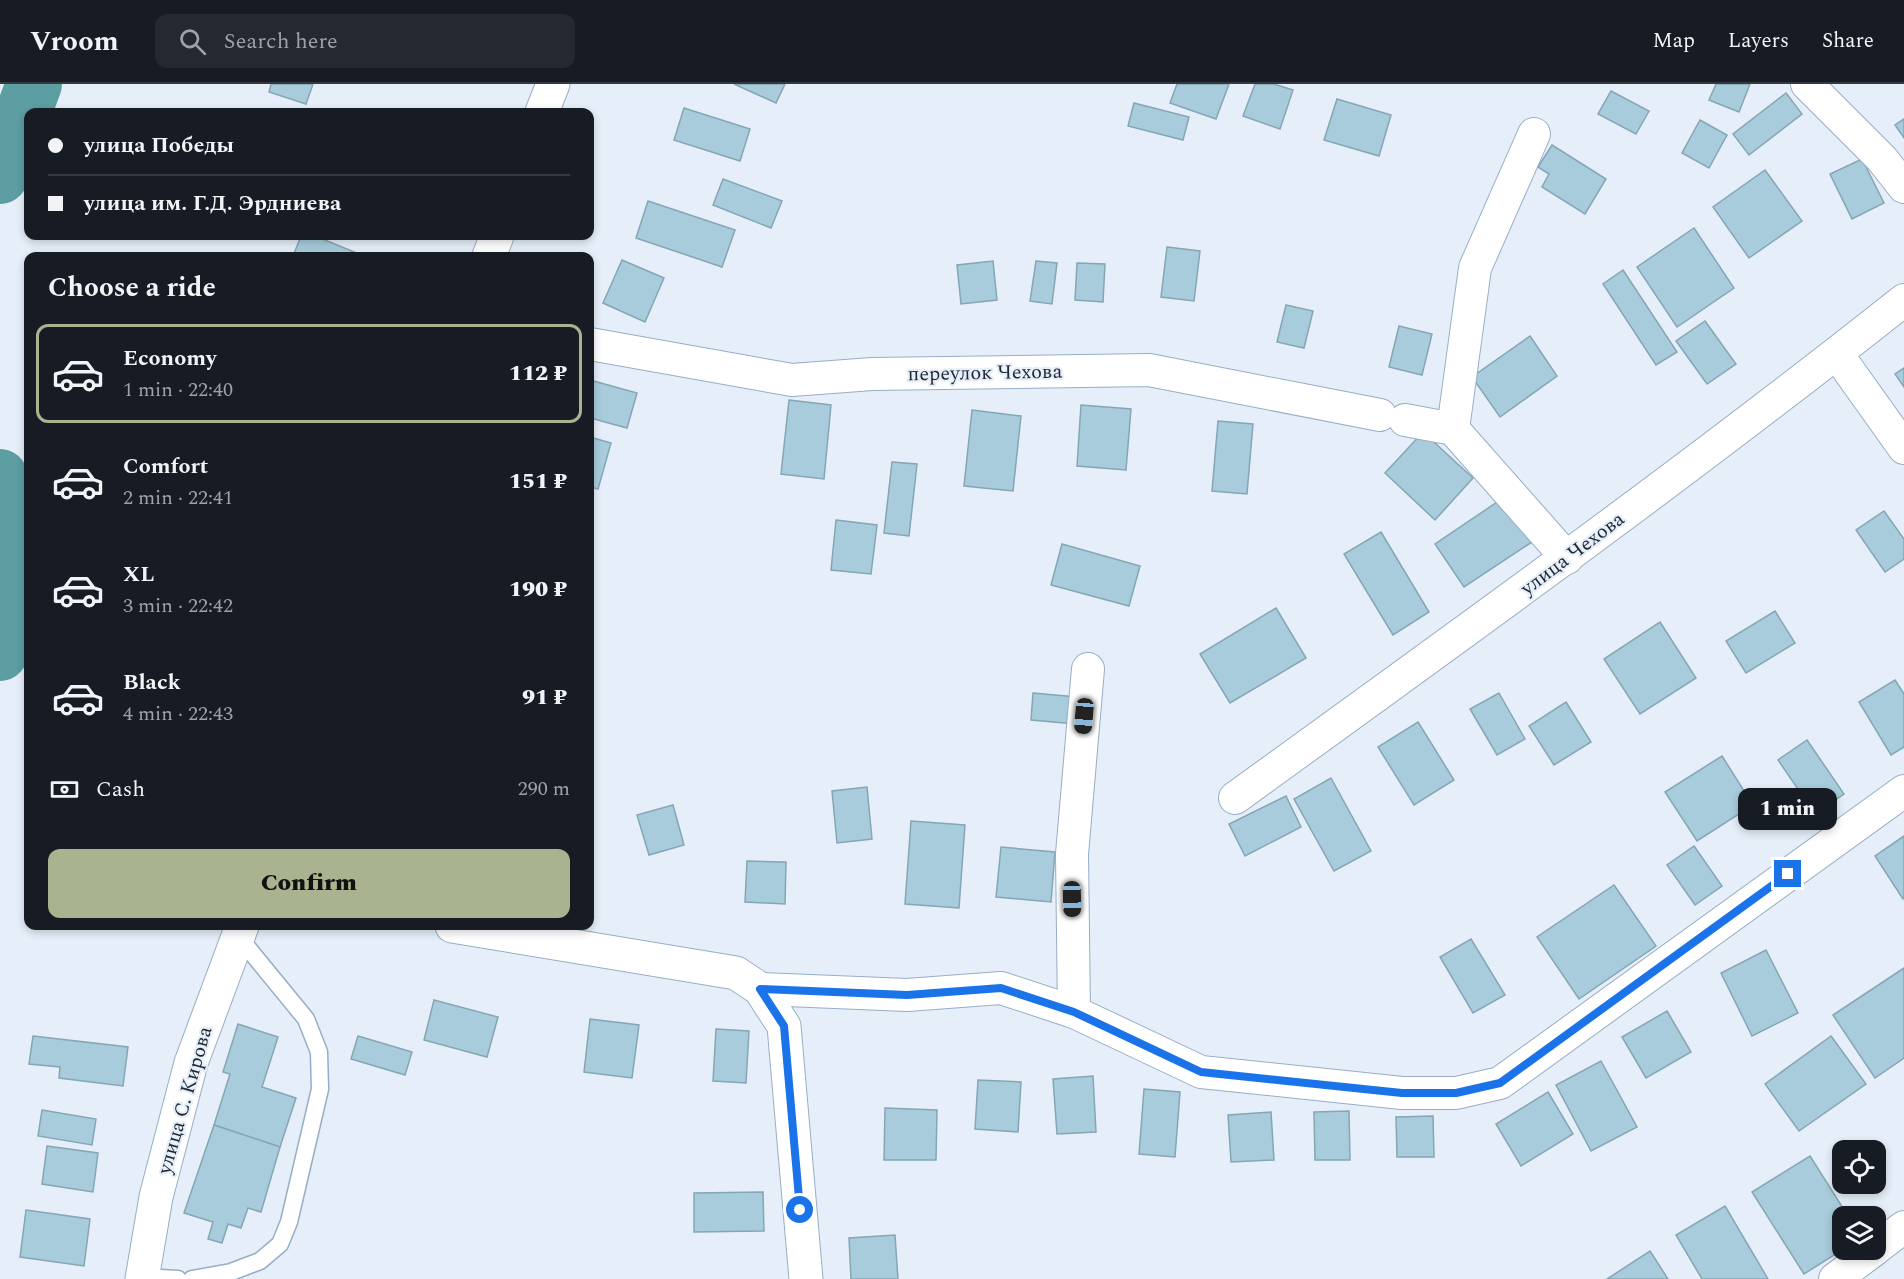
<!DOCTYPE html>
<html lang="en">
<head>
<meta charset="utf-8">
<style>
  :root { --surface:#171b24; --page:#242831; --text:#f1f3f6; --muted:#9ea1a6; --line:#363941; --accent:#a9b38f }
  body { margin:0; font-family:Spectral,serif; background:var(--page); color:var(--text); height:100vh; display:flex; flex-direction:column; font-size:22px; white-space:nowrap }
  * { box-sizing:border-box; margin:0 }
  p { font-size:20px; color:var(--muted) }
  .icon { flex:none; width:33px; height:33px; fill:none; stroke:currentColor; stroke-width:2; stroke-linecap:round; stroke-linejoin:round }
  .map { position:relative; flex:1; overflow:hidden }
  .sheet { position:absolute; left:24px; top:168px; width:570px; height:678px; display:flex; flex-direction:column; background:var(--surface); border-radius:12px; box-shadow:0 3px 9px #0003 }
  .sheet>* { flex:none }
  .hud { position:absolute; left:24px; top:24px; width:570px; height:132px; border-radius:12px; box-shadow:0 3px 9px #0003; display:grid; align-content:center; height:132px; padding:0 24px; background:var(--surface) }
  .buttons { position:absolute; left:1832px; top:1056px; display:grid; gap:12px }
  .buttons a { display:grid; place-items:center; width:54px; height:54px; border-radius:12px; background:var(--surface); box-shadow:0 3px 9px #0003; font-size:30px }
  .end { position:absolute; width:27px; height:27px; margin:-14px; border:8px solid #1a73e8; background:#fff; box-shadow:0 0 0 3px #fff }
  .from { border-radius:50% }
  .bubble { position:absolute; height:42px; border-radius:12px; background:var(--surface); box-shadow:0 3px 9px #0003; font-size:20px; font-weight:800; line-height:42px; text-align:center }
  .car { position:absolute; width:18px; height:36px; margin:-18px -9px; border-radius:8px; box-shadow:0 0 4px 2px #0007; background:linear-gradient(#222 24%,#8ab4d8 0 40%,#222 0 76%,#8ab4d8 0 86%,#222 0) }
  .hud b { display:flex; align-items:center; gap:21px; height:57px; font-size:22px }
  .hud b+b { border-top:2px solid var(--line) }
  .hud i { width:15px; height:15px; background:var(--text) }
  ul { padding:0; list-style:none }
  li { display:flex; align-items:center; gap:18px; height:99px; margin:0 12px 9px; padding:0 12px; border:3px solid transparent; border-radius:12px }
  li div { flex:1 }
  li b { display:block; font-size:22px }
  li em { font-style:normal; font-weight:800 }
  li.current { border-color:var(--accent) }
  li>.icon { width:54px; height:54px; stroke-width:1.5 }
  h2 { padding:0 24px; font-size:27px; line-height:72px }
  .pay { display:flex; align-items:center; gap:15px; height:66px; padding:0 24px; font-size:22px }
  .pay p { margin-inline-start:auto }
  .action { display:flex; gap:12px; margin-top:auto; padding:12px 24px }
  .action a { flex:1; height:69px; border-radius:12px; background:var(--accent); color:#111; font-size:24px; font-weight:800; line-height:69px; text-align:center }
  header { display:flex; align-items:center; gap:36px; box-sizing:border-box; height:84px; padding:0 30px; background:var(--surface); border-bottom:2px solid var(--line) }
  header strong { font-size:28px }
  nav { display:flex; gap:33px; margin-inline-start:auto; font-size:21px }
  .search { width:420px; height:54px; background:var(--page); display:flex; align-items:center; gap:15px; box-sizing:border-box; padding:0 21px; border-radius:12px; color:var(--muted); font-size:22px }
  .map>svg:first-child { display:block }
</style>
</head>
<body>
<header>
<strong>Vroom</strong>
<div class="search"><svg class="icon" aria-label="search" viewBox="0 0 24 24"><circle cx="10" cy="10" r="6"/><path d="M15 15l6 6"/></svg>Search here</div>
<nav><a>Map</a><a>Layers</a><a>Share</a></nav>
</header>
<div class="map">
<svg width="1904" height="1195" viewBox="0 0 1904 1195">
  <rect width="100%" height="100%" fill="#e6eff9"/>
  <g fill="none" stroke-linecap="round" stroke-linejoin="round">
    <g stroke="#5c9ea2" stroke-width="56">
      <polyline points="0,92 34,0"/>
      <polyline points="0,393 19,463 0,569"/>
    </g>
  </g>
  <g fill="#a8ccdb" stroke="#84a6b5" stroke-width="1.5">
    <polygon points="271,0 313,0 306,20 269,8"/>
    <polygon points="734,0 785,0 776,19"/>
    <polygon points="1177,0 1229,0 1216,35 1170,19"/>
    <polygon points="1255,0 1274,0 1293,6 1280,45 1243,32"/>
    <polygon points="1716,0 1750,0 1739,28 1709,16"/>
    <polygon points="1611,7 1649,27 1636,50 1598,30"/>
    <polygon points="1786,9 1802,30 1749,71 1733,50"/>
    <polygon points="1337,15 1391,31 1379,72 1324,56"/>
    <polygon points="1134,19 1189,33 1183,56 1128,42"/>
    <polygon points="684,24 750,45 740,77 674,56"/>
    <polygon points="1904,35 1904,54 1895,41"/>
    <polygon points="1700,36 1727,51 1709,84 1682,69"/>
    <polygon points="1552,61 1606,95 1585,130 1542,103 1549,90 1538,83"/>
    <polygon points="1862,75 1884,119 1852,135 1830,90"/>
    <polygon points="1765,86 1802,137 1749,174 1713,123"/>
    <polygon points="723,95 782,117 771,144 713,121"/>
    <polygon points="648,117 735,146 722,183 636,154"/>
    <polygon points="1694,144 1734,204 1677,243 1637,183"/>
    <polygon points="301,152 315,152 364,172 293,172"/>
    <polygon points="1167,163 1200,167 1194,217 1161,213"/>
    <polygon points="622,176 664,194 645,238 603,219"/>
    <polygon points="993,177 997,216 961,220 957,181"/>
    <polygon points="1036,177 1057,179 1052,220 1030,217"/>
    <polygon points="1077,179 1105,180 1103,218 1075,216"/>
    <polygon points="1623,186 1677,268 1656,281 1603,200"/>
    <polygon points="1286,221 1313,227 1304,264 1277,258"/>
    <polygon points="1705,237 1736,280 1707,300 1676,257"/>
    <polygon points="1399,242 1432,250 1422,291 1389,283"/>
    <polygon points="1530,252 1557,292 1500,333 1472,293"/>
    <polygon points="1904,284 1904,303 1895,290"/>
    <polygon points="590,296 637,309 627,344 590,334"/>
    <polygon points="789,316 831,321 824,395 781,390"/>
    <polygon points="1081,321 1131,325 1126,386 1077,382"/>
    <polygon points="972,326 1021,332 1013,407 964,402"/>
    <polygon points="1218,337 1253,340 1247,410 1212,407"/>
    <polygon points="1423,348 1473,394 1435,436 1385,389"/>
    <polygon points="590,353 611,359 598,405 590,403"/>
    <polygon points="892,378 917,380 909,452 884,449"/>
    <polygon points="1509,410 1538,454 1464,503 1435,460"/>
    <polygon points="1884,427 1904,455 1904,475 1885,488 1856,446"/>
    <polygon points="836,436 877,441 871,490 831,486"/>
    <polygon points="1381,448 1429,528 1393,551 1344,470"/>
    <polygon points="1062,460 1140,482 1129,522 1051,501"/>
    <polygon points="1276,524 1306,574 1230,619 1200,570"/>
    <polygon points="1775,527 1795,559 1746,589 1726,557"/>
    <polygon points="1660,538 1696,594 1640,630 1604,575"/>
    <polygon points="1895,596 1904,610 1904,663 1891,671 1859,618"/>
    <polygon points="1033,609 1077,613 1075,640 1031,636"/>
    <polygon points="1499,609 1525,655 1497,671 1470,625"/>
    <polygon points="1566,618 1591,658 1554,681 1529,642"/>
    <polygon points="1418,638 1454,696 1414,721 1378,663"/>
    <polygon points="1807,656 1844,710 1815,730 1778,676"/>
    <polygon points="1722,672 1753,721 1697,757 1665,708"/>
    <polygon points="1331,694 1371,767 1334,787 1294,715"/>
    <polygon points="867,703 872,755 837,759 832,707"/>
    <polygon points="1286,712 1301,743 1245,772 1229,740"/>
    <polygon points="673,721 684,761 649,771 637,731"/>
    <polygon points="911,737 965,741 959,824 905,820"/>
    <polygon points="1904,752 1904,814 1903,815 1875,772"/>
    <polygon points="1694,762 1722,802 1695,821 1667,781"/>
    <polygon points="1001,763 1055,768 1051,818 996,813"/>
    <polygon points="747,777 786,778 785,820 745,818"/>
    <polygon points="1614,801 1656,862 1579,915 1537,853"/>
    <polygon points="1471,855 1505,911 1473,929 1440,873"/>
    <polygon points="1766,866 1798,929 1752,952 1721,889"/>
    <polygon points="1904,884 1904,974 1875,994 1833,931"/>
    <polygon points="434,916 498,933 487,973 424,956"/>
    <polygon points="1667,927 1691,968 1646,994 1622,953"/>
    <polygon points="590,935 639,941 632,994 584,988"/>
    <polygon points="238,940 278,953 262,1003 296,1014 280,1063 214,1041 230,990 223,988"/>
    <polygon points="716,945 749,947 746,999 713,997"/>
    <polygon points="33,952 128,963 123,1002 59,994 60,983 29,980"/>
    <polygon points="358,952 412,968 405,991 351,975"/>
    <polygon points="1831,952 1866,1000 1799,1047 1765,1000"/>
    <polygon points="1601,977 1637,1043 1591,1067 1556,1001"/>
    <polygon points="1093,992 1096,1048 1057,1050 1053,995"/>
    <polygon points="978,996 1021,998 1018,1048 975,1045"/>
    <polygon points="1144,1005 1180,1008 1175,1073 1139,1070"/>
    <polygon points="1548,1008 1573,1050 1521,1082 1496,1040"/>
    <polygon points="885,1024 937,1026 936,1076 884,1076"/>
    <polygon points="42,1026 96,1035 92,1061 38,1052"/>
    <polygon points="1349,1027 1350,1076 1315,1076 1314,1028"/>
    <polygon points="1271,1028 1274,1076 1231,1078 1228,1031"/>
    <polygon points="1433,1032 1434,1073 1397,1073 1396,1033"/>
    <polygon points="214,1041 280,1063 261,1128 248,1124 241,1144 228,1140 222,1159 208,1155 213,1138 184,1129"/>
    <polygon points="47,1062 98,1069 93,1108 42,1100"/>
    <polygon points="1810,1072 1848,1132 1842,1132 1842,1166 1804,1190 1752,1108"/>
    <polygon points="763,1108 764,1147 694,1148 694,1109"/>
    <polygon points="1725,1122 1768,1195 1702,1195 1676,1151"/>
    <polygon points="26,1126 90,1135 84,1182 20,1173"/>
    <polygon points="895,1151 898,1195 851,1195 849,1154"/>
    <polygon points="1650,1167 1668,1195 1607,1195"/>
  </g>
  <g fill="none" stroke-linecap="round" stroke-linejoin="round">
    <defs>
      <g id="lane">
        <polyline points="142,1193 178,1195"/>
        <polyline points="192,1195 231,1188 260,1177 280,1160 289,1138 320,1005 319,968 306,935 238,852"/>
      </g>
      <g id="street">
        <polyline points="1807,0 1882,75 1904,103"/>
        <polyline points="590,260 792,296 872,290 1149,286 1380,331"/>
        <polyline points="1837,270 1904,364"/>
        <polyline points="1405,336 1453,345 1567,474"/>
        <polyline points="1453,345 1475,184 1534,50"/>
        <path d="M1235,714c225,-163 451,-325 669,-498"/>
        <polyline points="760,905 907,911 1001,904 1074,928 1201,988 1402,1009 1456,1009 1500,999 1904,707"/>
        <polyline points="1074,928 1072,770 1088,585"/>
        <polyline points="1875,1165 1904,1143"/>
        <polyline points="1835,1195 1874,1166"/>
      </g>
      <g id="secondary">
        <polyline points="542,28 553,0"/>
        <polyline points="489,172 497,152"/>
        <polyline points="452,842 736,889 760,905 784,942 806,1195"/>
        <polyline points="142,1195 156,1113 191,979 242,842"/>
      </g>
    </defs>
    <use href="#lane" stroke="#97adc6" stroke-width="19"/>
    <use href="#street" stroke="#97adc6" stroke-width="34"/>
    <use href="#secondary" stroke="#97adc6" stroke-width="35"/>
    <use href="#lane" stroke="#fff" stroke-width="16"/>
    <use href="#street" stroke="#fff" stroke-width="32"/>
    <use href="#secondary" stroke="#fff" stroke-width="33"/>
  </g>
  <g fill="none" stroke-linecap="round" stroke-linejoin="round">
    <polyline stroke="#1a73e8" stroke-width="8" points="800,1126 784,942 760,905 907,911 1001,904 1074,928 1201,988 1402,1009 1456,1009 1500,999 1788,790"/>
  </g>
  <g text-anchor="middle" stroke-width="4.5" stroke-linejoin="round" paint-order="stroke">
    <g font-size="20" fill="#1e2630" stroke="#e6eff9">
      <text transform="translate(985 288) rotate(-1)" y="7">переулок Чехова</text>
      <text transform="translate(1572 469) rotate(-37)" y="7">улица Чехова</text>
      <text transform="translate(184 1016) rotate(-74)" y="7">улица С. Кирова</text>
    </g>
  </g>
</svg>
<div class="buttons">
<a><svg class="icon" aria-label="locate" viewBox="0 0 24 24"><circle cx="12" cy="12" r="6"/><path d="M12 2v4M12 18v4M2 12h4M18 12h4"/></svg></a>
<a><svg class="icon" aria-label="layers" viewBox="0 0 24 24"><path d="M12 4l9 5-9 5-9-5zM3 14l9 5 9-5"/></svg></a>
</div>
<i class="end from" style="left:800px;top:1126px"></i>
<i class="end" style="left:1788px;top:790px"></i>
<div class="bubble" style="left:1738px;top:704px;width:99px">1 min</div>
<i class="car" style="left:1084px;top:632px;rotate:185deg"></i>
<i class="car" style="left:1072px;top:815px;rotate:179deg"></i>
<div class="hud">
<b><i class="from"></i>улица Победы</b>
<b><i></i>улица им. Г.Д. Эрдниева</b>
</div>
<section class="sheet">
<h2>Choose a ride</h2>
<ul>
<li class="current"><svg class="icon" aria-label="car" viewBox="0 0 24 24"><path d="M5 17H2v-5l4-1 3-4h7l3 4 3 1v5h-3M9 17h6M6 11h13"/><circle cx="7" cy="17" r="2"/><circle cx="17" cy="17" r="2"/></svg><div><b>Economy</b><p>1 min · 22:40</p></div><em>112 ₽</em></li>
<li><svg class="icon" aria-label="car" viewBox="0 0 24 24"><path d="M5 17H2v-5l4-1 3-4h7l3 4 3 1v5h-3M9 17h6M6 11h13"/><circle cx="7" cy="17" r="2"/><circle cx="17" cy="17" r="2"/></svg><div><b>Comfort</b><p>2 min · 22:41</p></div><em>151 ₽</em></li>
<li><svg class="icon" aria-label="car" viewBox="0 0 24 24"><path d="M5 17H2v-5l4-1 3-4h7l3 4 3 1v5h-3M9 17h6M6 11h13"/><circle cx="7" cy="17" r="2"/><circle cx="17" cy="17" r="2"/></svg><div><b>XL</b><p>3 min · 22:42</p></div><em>190 ₽</em></li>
<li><svg class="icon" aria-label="car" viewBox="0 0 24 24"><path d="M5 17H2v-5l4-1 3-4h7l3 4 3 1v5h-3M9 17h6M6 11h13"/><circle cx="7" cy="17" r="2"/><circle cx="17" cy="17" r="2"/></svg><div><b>Black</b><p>4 min · 22:43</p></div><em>91 ₽</em></li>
</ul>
<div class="pay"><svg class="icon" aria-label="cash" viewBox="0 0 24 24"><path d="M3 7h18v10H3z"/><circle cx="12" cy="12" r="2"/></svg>Cash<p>290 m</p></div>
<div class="action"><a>Confirm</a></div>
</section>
</div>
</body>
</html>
